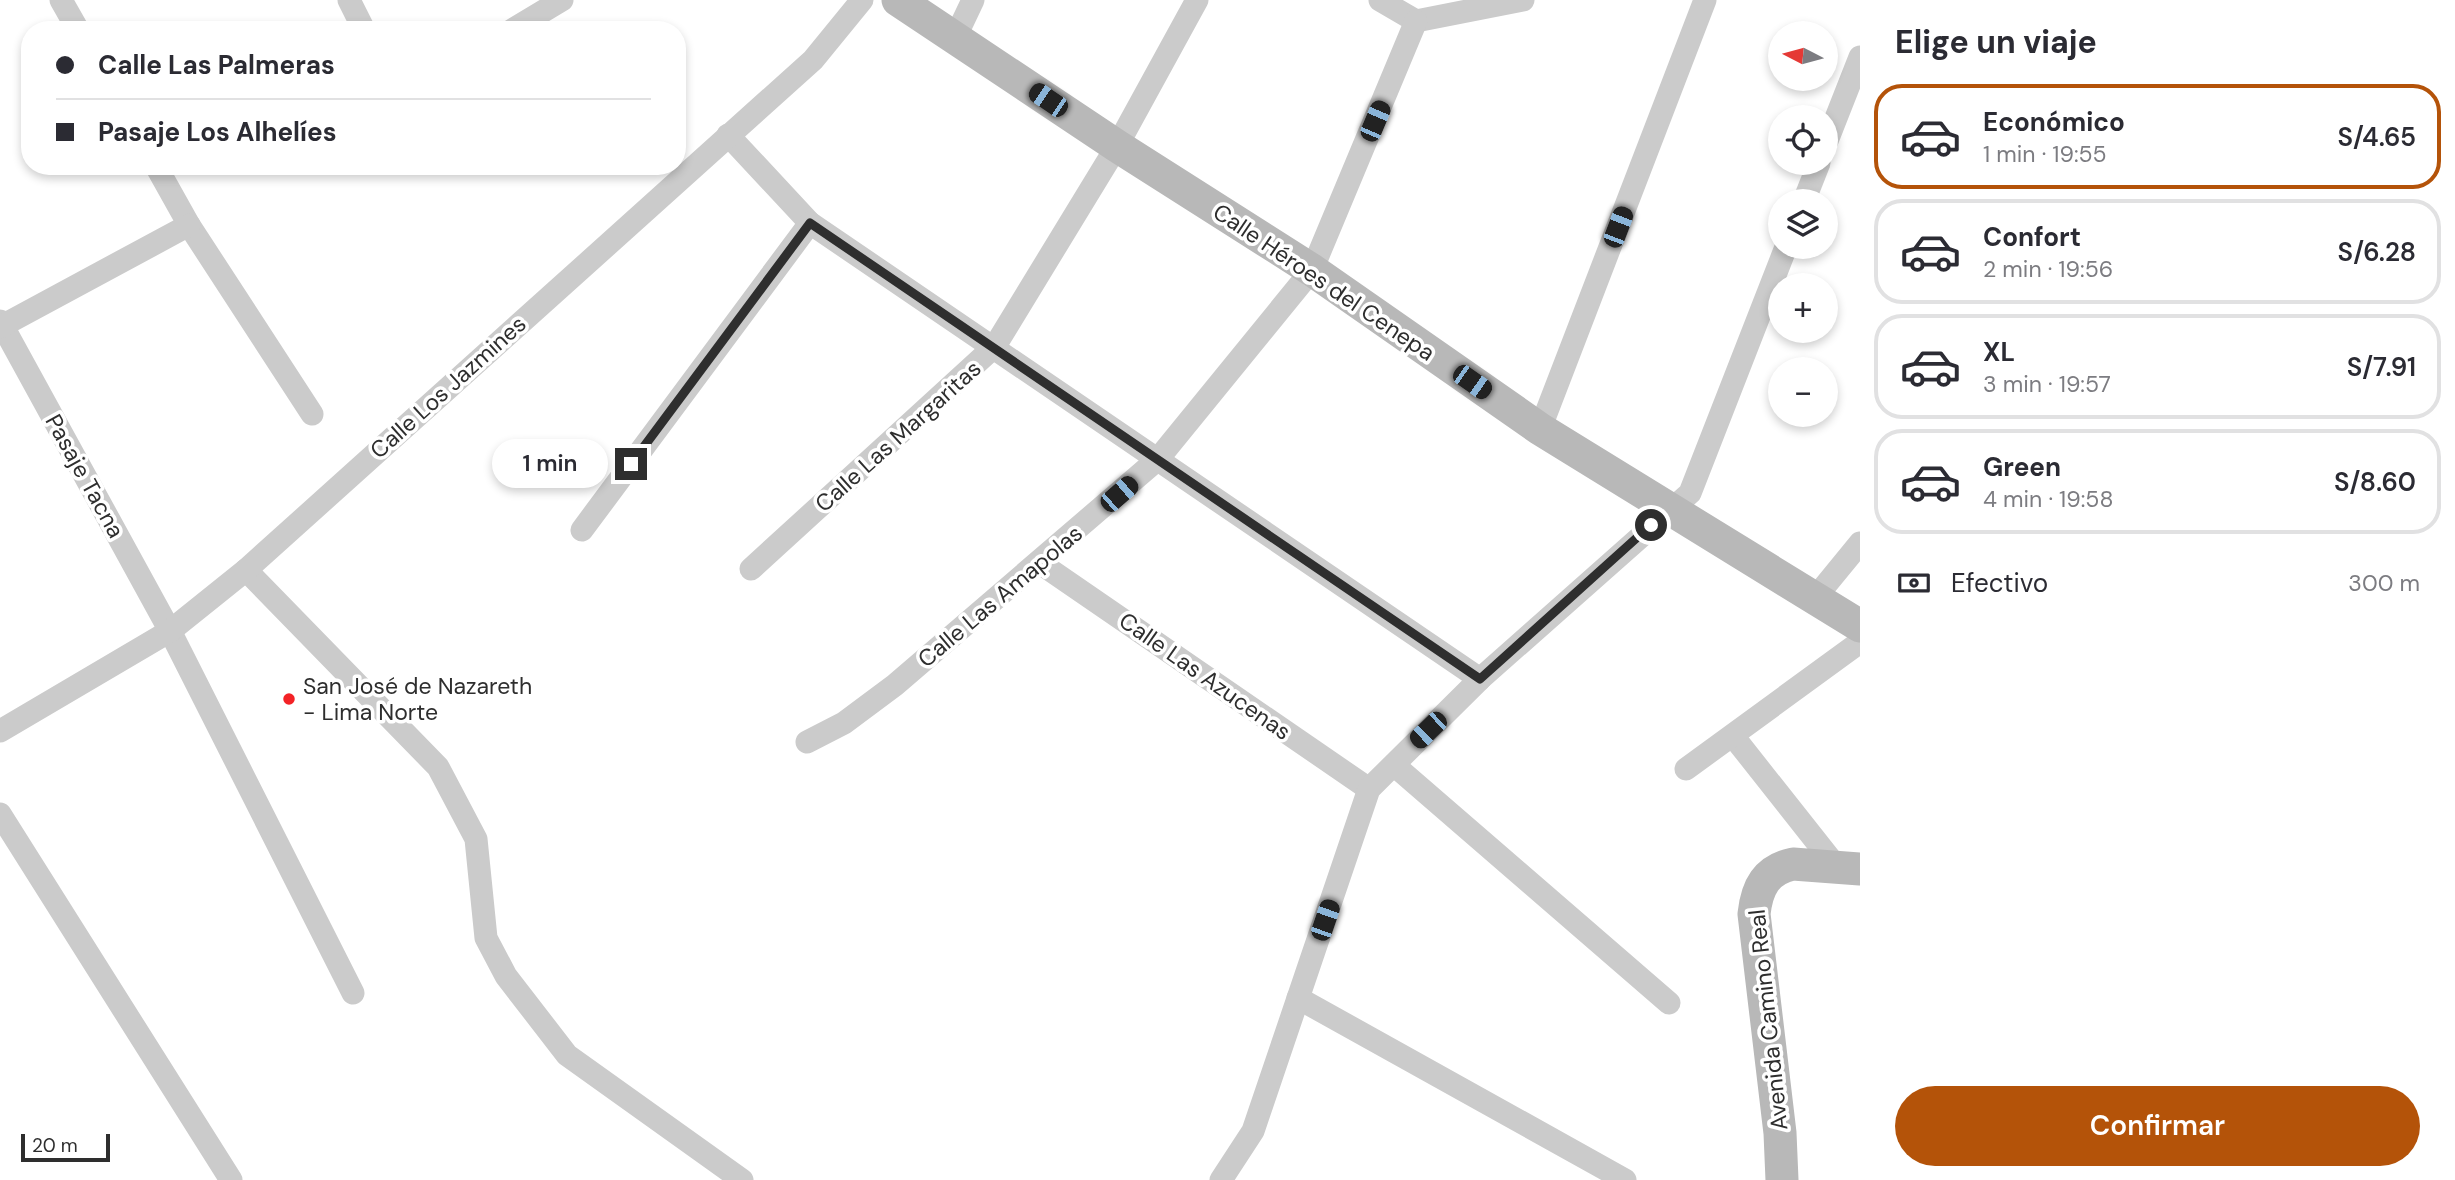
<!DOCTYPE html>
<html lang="es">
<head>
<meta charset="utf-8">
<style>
  :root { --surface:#fff; --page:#f7f7f7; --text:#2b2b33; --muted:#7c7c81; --line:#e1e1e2; --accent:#b45309 }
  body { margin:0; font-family:"DM Sans",sans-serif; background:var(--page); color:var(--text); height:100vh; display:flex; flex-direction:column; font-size:26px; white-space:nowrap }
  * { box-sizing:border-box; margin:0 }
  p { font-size:23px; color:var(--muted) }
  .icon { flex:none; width:38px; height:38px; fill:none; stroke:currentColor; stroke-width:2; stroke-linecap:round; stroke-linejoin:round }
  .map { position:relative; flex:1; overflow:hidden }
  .sheet { display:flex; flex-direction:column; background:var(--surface); width:595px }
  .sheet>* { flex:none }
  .hud { position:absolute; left:21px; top:21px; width:665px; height:154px; border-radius:28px; box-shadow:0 4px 10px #0003; display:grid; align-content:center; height:154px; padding:0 35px; background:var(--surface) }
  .needle { width:46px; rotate:276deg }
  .buttons { position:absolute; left:1768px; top:21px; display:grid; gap:14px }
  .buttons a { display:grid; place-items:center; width:70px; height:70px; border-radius:50%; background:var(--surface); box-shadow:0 4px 10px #0003; font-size:35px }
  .scale { position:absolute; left:21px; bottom:18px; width:89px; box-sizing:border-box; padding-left:7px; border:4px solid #2e2e2e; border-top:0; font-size:19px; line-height:24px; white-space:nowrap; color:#2e2e2e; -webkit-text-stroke:5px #fff; paint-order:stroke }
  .end { position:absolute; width:32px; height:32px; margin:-16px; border:9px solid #2e2e2e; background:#fff; box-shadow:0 0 0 4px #fff }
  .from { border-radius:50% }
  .bubble { position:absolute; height:49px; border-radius:24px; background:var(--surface); box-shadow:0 4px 10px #0003; font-size:23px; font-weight:600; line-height:49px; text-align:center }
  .car { position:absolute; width:21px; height:42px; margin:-21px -10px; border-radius:9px; box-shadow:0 0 5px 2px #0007; background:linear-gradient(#222 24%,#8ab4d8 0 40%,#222 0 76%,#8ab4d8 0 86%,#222 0) }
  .hud b { display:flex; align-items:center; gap:24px; height:66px; font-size:26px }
  .hud b+b { border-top:2px solid var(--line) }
  .hud i { width:18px; height:18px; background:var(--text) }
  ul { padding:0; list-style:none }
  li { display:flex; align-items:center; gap:21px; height:105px; margin:0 14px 10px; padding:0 21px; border:4px solid var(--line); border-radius:28px }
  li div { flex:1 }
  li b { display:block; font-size:26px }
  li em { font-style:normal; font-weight:600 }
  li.on { border-color:var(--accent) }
  li>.icon { width:63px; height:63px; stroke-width:1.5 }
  h2 { padding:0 35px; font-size:32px; line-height:84px }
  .pay { display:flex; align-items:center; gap:18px; height:77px; padding:0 35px; font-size:26px }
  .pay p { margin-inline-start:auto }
  .cta { display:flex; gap:14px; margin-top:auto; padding:14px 35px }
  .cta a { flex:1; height:80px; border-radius:42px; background:var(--accent); color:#fff; font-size:28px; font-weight:600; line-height:80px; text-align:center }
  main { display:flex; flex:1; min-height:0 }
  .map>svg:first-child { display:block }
</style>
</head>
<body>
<main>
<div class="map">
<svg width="1860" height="1180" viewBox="0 0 1860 1180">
  <rect width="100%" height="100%" fill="#fff"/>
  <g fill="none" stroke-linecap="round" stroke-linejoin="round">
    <g stroke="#cbcbcb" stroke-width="23">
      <polyline points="61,0 78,30"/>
      <polyline points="349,0 364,30"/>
      <polyline points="1380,0 1416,21 1523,0"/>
      <polyline points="512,30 562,0"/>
      <polyline points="955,38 973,0"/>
      <polyline points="728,135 810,223 1480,679"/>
      <polyline points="1825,146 1860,57"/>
      <polyline points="156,166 189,225 312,414"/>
      <polyline points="1804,201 1819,163"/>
      <polyline points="0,321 170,631 353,993"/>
      <polyline points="0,327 189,225"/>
      <polyline points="1540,429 1705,0"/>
      <polyline points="582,530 810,223"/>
      <polyline points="1040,563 1369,789"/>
      <polyline points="751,569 995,346 1117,146 1197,0"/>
      <polyline points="246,570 438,767 476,839 486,938 506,976 567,1055 742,1180"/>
      <polyline points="1815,598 1860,543"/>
      <polyline points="0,731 170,631 246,570 813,60 862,0"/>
      <polyline points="1733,736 1835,865"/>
      <polyline points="807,742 844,723 895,685 1158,459 1312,270 1416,21"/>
      <polyline points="1394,765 1669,1003"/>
      <polyline points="1686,769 1860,642"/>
      <polyline points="0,814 231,1180"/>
      <polyline points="1298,998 1625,1180"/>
      <polyline points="1221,1180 1253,1131 1369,789 1480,679 1690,493 1786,247"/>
    </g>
    <g stroke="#b8b8b8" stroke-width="33">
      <polyline points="898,0 1117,146 1312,270 1540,429 1860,626"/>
      <path d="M1782,1180l-2,-47 -26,-219c3,-27 12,-44 39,-50l67,5"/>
    </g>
  </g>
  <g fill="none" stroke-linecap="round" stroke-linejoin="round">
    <polyline stroke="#2e2e2e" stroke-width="9" points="631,464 810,223 1480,679 1651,525"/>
  </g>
  <circle fill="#f32226" stroke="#fff" stroke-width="2.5" cx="289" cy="699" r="7"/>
  <g text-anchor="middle" stroke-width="7" stroke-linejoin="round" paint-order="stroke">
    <g font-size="23" fill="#2e2e2e" stroke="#fff">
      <text transform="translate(1324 282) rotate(34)" y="8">Calle Héroes del Cenepa</text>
      <text transform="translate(448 387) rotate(-42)" y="8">Calle Los Jazmines</text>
      <text transform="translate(898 436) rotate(-42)" y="8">Calle Las Margaritas</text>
      <text transform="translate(85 476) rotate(61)" y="8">Pasaje Tacna</text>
      <text transform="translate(1000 596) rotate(-40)" y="8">Calle Las Amapolas</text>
      <text transform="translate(1205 676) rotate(35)" y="8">Calle Las Azucenas</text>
      <text transform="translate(1768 1020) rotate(-96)" y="8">Avenida Camino Real</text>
    </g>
    <g font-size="23" fill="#2e2e2e" stroke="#fff" text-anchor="start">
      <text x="303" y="694">San José de Nazareth<tspan x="303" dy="26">- Lima Norte</tspan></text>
    </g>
  </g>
</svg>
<div class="buttons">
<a><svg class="needle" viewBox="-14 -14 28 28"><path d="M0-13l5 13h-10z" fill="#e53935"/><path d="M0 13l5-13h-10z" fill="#7c7c81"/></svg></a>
<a><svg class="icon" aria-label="locate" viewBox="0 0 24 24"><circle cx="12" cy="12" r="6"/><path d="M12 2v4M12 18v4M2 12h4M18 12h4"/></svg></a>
<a><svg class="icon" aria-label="layers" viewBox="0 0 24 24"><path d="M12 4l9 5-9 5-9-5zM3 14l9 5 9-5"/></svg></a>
<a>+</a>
<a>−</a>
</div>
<div class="scale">20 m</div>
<i class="end from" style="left:1651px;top:525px"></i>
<i class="end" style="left:631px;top:464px"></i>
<div class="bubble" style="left:492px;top:439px;width:116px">1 min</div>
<i class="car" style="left:1048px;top:100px;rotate:304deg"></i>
<i class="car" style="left:1375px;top:121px;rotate:23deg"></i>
<i class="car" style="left:1618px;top:227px;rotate:21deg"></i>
<i class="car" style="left:1472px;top:382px;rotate:125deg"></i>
<i class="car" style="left:1119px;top:494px;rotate:49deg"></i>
<i class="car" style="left:1428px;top:730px;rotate:226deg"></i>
<i class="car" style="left:1325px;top:920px;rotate:19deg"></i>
<div class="hud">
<b><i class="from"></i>Calle Las Palmeras</b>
<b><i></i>Pasaje Los Alhelíes</b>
</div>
</div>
<section class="sheet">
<h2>Elige un viaje</h2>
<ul>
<li class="on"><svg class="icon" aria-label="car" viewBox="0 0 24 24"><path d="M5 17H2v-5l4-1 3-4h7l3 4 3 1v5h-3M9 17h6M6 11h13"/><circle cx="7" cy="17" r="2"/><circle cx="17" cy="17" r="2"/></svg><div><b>Económico</b><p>1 min · 19:55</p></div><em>S/4.65</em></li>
<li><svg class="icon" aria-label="car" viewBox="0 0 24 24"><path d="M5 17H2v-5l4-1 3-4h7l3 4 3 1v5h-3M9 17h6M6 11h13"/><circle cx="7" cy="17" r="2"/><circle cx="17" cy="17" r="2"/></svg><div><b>Confort</b><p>2 min · 19:56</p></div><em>S/6.28</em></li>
<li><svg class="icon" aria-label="car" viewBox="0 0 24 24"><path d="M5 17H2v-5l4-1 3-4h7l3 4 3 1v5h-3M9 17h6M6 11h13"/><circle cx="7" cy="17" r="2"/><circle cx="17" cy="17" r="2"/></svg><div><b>XL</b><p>3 min · 19:57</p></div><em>S/7.91</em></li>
<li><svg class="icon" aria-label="car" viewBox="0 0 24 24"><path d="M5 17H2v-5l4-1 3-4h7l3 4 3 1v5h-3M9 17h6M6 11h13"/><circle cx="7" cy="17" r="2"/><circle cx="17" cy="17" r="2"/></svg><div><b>Green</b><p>4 min · 19:58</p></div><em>S/8.60</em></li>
</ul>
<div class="pay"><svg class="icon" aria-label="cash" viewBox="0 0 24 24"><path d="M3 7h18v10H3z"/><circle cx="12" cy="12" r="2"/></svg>Efectivo<p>300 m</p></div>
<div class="cta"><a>Confirmar</a></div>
</section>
</main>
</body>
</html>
